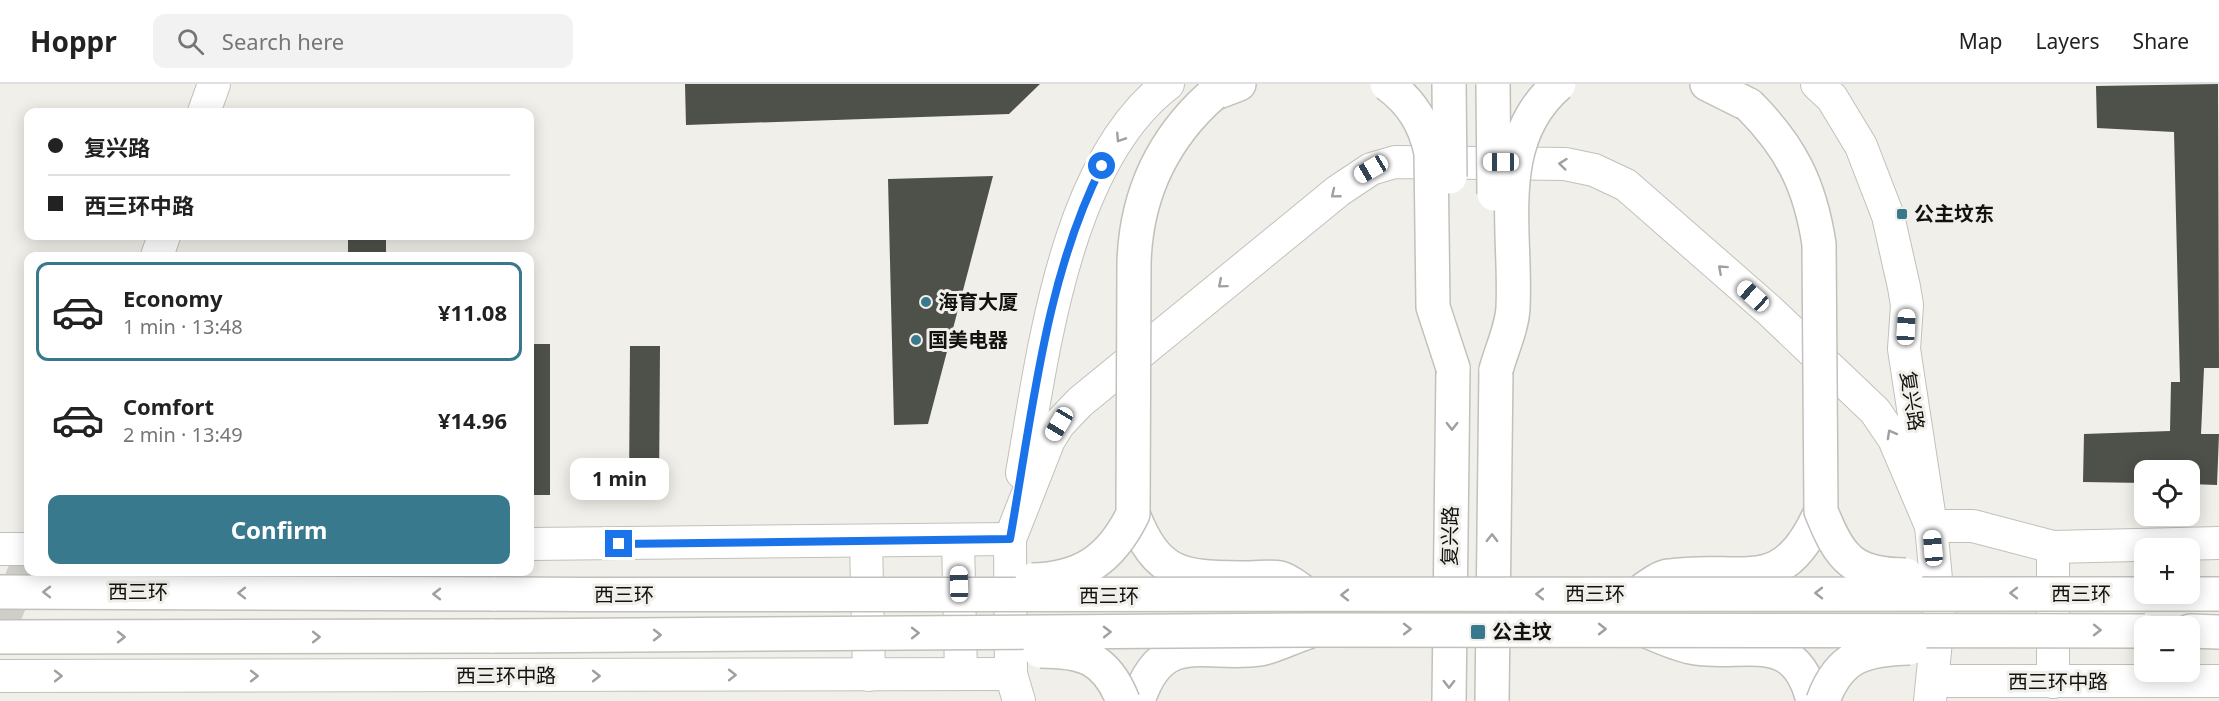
<!DOCTYPE html>
<html lang="en">
<head>
<meta charset="utf-8">
<style>
  :root { --surface:#fff; --page:#f2f2f2; --text:#222; --muted:#767676; --line:#e0e0e0; --accent:#39798d }
  body { margin:0; font-family:"Noto Sans","Noto Sans SC",sans-serif; background:var(--page); color:var(--text); height:100vh; display:flex; flex-direction:column; font-size:22px; white-space:nowrap }
  * { box-sizing:border-box; margin:0 }
  p { font-size:20px; color:var(--muted) }
  .icon { flex:none; width:33px; height:33px; fill:none; stroke:currentColor; stroke-width:2; stroke-linecap:round; stroke-linejoin:round }
  .map { position:relative; flex:1; overflow:hidden }
  .side { position:absolute; left:24px; top:168px; width:510px; height:324px; display:flex; flex-direction:column; background:var(--surface); border-radius:12px; box-shadow:0 3px 15px #0003 }
  .side>* { flex:none }
  .banner { position:absolute; left:24px; top:24px; width:510px; height:132px; border-radius:12px; box-shadow:0 3px 15px #0003; display:grid; align-content:center; height:132px; padding:0 24px; background:var(--surface) }
  .controls { position:absolute; left:2134px; top:376px; display:grid; gap:12px }
  .controls a { display:grid; place-items:center; width:66px; height:66px; border-radius:12px; background:var(--surface); box-shadow:0 3px 15px #0003; font-size:30px }
  .end { position:absolute; width:27px; height:27px; margin:-14px; border:8px solid #1a73e8; background:#fff; box-shadow:0 0 0 3px #fff }
  .from { border-radius:50% }
  .bubble { position:absolute; height:42px; border-radius:12px; background:var(--surface); box-shadow:0 3px 15px #0003; font-size:20px; font-weight:700; line-height:42px; text-align:center }
  .car { position:absolute; width:18px; height:36px; margin:-18px -9px; border-radius:8px; box-shadow:0 0 4px 2px #0007; background:linear-gradient(#fff 24%,#345 0 40%,#fff 0 76%,#345 0 86%,#fff 0) }
  .banner b { display:flex; align-items:center; gap:21px; height:57px; font-size:22px }
  .banner b+b { border-top:2px solid var(--line) }
  .banner i { width:15px; height:15px; background:var(--text) }
  ul { padding:10px 0 0; list-style:none }
  li { display:flex; align-items:center; gap:18px; height:99px; margin:0 12px 9px; padding:0 12px; border:3px solid transparent; border-radius:12px }
  li div { flex:1 }
  li b { display:block; font-size:22px }
  li em { font-style:normal; font-weight:700 }
  li.current { border-color:var(--accent) }
  li>.icon { width:54px; height:54px; stroke-width:1.5 }
  .action { display:flex; gap:12px; margin-top:auto; padding:12px 24px }
  .action a { flex:1; height:69px; border-radius:12px; background:var(--accent); color:#fff; font-size:24px; font-weight:700; line-height:69px; text-align:center }
  header { display:flex; align-items:center; gap:36px; box-sizing:border-box; height:84px; padding:0 30px; background:var(--surface); border-bottom:2px solid var(--line) }
  header strong { font-size:28px }
  nav { display:flex; gap:33px; margin-inline-start:auto; font-size:21px }
  .search { width:420px; height:54px; background:var(--page); display:flex; align-items:center; gap:15px; box-sizing:border-box; padding:0 21px; border-radius:12px; color:var(--muted); font-size:22px }
  .map>svg:first-child { display:block }
</style>
</head>
<body>
<header>
<strong>Hoppr</strong>
<div class="search"><svg class="icon" aria-label="search" viewBox="0 0 24 24"><circle cx="10" cy="10" r="6"/><path d="M15 15l6 6"/></svg>Search here</div>
<nav><a>Map</a><a>Layers</a><a>Share</a></nav>
</header>
<div class="map">
<svg width="2219" height="617" viewBox="0 0 2219 617">
  <rect width="100%" height="100%" fill="#f1efe9"/>
  <g fill="#4e504a">
    <polygon points="685,0 1040,0 1009,30 686,41"/>
    <polygon points="2218,0 2219,284 2204,284 2201,350 2219,350 2217,401 2190,400 2190,387 2145,387 2145,399 2083,398 2084,350 2170,347 2171,298 2180,298 2174,48 2097,44 2096,2"/>
    <polygon points="993,92 928,340 894,341 888,95"/>
    <rect x="348" y="152" width="38" height="20"/>
    <rect x="530" y="260" width="20" height="151"/>
    <polygon points="630,262 660,262 659,407 629,407"/>
  </g>
  <g fill="none" stroke-linecap="round" stroke-linejoin="round">
    <polyline stroke="#d0cec8" stroke-width="32" stroke-dasharray="32 16" stroke-linecap="butt" points="0,545 28,477"/>
    <defs>
      <g id="secondary">
        <polyline points="1817,0 1832,14 1861,62 1888,132 1904,203 1907,221 1904,265 1931,442 1939,527 1930,617"/>
        <polyline points="204,28 214,0"/>
        <polyline points="157,172 164,152"/>
        <path d="M1022,389c21,-119 43,-311 146,-389"/>
        <polyline points="1931,442 1973,442 2053,463 2219,459"/>
        <polyline points="958,456 961,590"/>
        <polyline points="866,457 869,591"/>
        <polyline points="530,460 1010,455"/>
        <polyline points="2053,463 2053,598"/>
        <polyline points="0,465 28,465"/>
        <polyline points="0,592 1011,590"/>
        <polyline points="1934,597 2219,597"/>
        <polyline points="1019,617 1011,590 1010,455 1049,356 1059,340 1080,318 1338,107 1371,85 1395,78 1565,80 1594,86 1626,101 1770,227 1875,327 1894,355 1931,442"/>
      </g>
      <g id="highway">
        <polyline points="1707,0 1749,21"/>
        <polyline points="1213,10 1239,0"/>
        <path d="M1133,430c25,65 52,63 114,64 11,0 23,-2 33,0 9,2 20,12 28,17"/>
        <polyline points="0,508 496,510"/>
        <path d="M1637,510c9,-6 22,-17 32,-18 75,-11 113,24 152,-65"/>
        <path d="M1647,547c14,6 29,13 44,16 50,11 104,-22 122,54"/>
        <polyline points="2190,547 2219,548"/>
        <polyline points="0,553 494,552"/>
        <path d="M1138,617c24,-74 66,-44 122,-52 15,-3 32,-12 48,-17"/>
        <polyline points="1449,617 1453,284"/>
        <polyline points="1492,617 1496,286"/>
      </g>
    </defs>
    <use href="#secondary" stroke="#c2c0ba" stroke-width="34"/>
    <use href="#highway" stroke="#c2c0ba" stroke-width="36"/>
    <use href="#secondary" stroke="#fff" stroke-width="32"/>
    <use href="#highway" stroke="#fff" stroke-width="33"/>
    <defs>
      <g id="highway-bridge">
        <path d="M1387,0c25,18 38,40 44,69l2,154 20,61"/>
        <polyline points="1449,0 1450,93"/>
        <polyline points="1493,0 1494,110"/>
        <path d="M1749,21c42,42 61,80 70,139l2,267c19,48 32,64 85,64"/>
        <path d="M1496,286c5,-19 16,-42 17,-62 4,-77 -21,-167 46,-224"/>
        <path d="M1032,496c50,-1 79,-21 101,-66l1,-251c2,-68 28,-124 79,-169"/>
        <path d="M496,510c574,4 1148,-3 1723,0"/>
        <polyline points="494,552 1313,546 2145,547"/>
        <path d="M1040,567c42,0 66,6 83,50"/>
        <path d="M1823,617c16,-46 43,-52 87,-53"/>
      </g>
    </defs>
    <use href="#highway-bridge" stroke="#c2c0ba" stroke-width="36" stroke-linecap="butt"/>
    <use href="#highway-bridge" stroke="#fff" stroke-width="33"/>
  </g>
  <defs><path id="oneway-chevron" d="M-2-3.5L2.5 0L-2 3.5" fill="none" stroke-width="1.6" stroke-linecap="round" stroke-linejoin="round" transform="scale(1.5)"/></defs>
  <g stroke="#a1a09f">
    <use href="#oneway-chevron" transform="translate(1120 54) rotate(123)"/>
    <use href="#oneway-chevron" transform="translate(1563 80) rotate(-174)"/>
    <use href="#oneway-chevron" transform="translate(1335 110) rotate(141)"/>
    <use href="#oneway-chevron" transform="translate(1722 185) rotate(-138)"/>
    <use href="#oneway-chevron" transform="translate(1222 200) rotate(140)"/>
    <use href="#oneway-chevron" transform="translate(1452 342) rotate(91)"/>
    <use href="#oneway-chevron" transform="translate(1891 350) rotate(-119)"/>
    <use href="#oneway-chevron" transform="translate(1492 454) rotate(-89)"/>
    <use href="#oneway-chevron" transform="translate(47 508) rotate(-180)"/>
    <use href="#oneway-chevron" transform="translate(242 509) rotate(-180)"/>
    <use href="#oneway-chevron" transform="translate(1819 509) rotate(180)"/>
    <use href="#oneway-chevron" transform="translate(2014 509) rotate(-180)"/>
    <use href="#oneway-chevron" transform="translate(437 510) rotate(-180)"/>
    <use href="#oneway-chevron" transform="translate(1540 510) rotate(180)"/>
    <use href="#oneway-chevron" transform="translate(1345 511) rotate(180)"/>
    <use href="#oneway-chevron" transform="translate(1407 545)"/>
    <use href="#oneway-chevron" transform="translate(1602 545)"/>
    <use href="#oneway-chevron" transform="translate(2097 546) rotate(1)"/>
    <use href="#oneway-chevron" transform="translate(1107 548) rotate(-1)"/>
    <use href="#oneway-chevron" transform="translate(915 549)"/>
    <use href="#oneway-chevron" transform="translate(657 551)"/>
    <use href="#oneway-chevron" transform="translate(121 553)"/>
    <use href="#oneway-chevron" transform="translate(316 553)"/>
    <use href="#oneway-chevron" transform="translate(732 591)"/>
    <use href="#oneway-chevron" transform="translate(58 592)"/>
    <use href="#oneway-chevron" transform="translate(254 592)"/>
    <use href="#oneway-chevron" transform="translate(596 592)"/>
    <use href="#oneway-chevron" transform="translate(1449 600) rotate(90)"/>
  </g>
  <g fill="none" stroke-linecap="round" stroke-linejoin="round">
    <path stroke="#1a73e8" stroke-width="8" d="M619,460l391,-5c22,-123 35,-261 92,-373"/>
  </g>
  <g fill="#39798d" stroke="#f1efe9" stroke-width="2">
    <rect x="1896" y="124" width="12" height="12" rx="3"/>
    <circle cx="926" cy="218" r="6"/>
    <circle cx="916" cy="256" r="6"/>
    <rect x="1470" y="540" width="16" height="16" rx="3"/>
  </g>
  <g text-anchor="middle" stroke-width="6" stroke-linejoin="round" paint-order="stroke">
    <g font-size="20" font-weight="bold" fill="#131210" stroke="#f1efe9" text-anchor="start">
      <text x="1914" y="137">公主坟东</text>
      <text x="938" y="225">海育大厦</text>
      <text x="928" y="263">国美电器</text>
      <text x="1492" y="555">公主坟</text>
    </g>
    <g font-size="20" fill="#131210" stroke="#f1efe9">
      <text transform="translate(1912 317) rotate(81)" y="7">复兴路</text>
      <text transform="translate(1450 452) rotate(-89)" y="7">复兴路</text>
      <text x="138" y="515">西三环</text>
      <text x="1595" y="517">西三环</text>
      <text x="2081" y="517">西三环</text>
      <text x="624" y="518">西三环</text>
      <text x="1109" y="519">西三环</text>
      <text x="506" y="599">西三环中路</text>
      <text x="2058" y="605">西三环中路</text>
    </g>
  </g>
</svg>
<div class="controls">
<a><svg class="icon" aria-label="locate" viewBox="0 0 24 24"><circle cx="12" cy="12" r="6"/><path d="M12 2v4M12 18v4M2 12h4M18 12h4"/></svg></a>
<a>+</a>
<a>−</a>
</div>
<i class="end from" style="left:1102px;top:82px"></i>
<i class="end" style="left:619px;top:460px"></i>
<div class="bubble" style="left:570px;top:374px;width:99px">1 min</div>
<i class="car" style="left:1501px;top:78px;rotate:270deg"></i>
<i class="car" style="left:1371px;top:85px;rotate:240deg"></i>
<i class="car" style="left:1753px;top:212px;rotate:312deg"></i>
<i class="car" style="left:1906px;top:243px;rotate:3deg"></i>
<i class="car" style="left:1059px;top:340px;rotate:211deg"></i>
<i class="car" style="left:1933px;top:464px;rotate:355deg"></i>
<i class="car" style="left:959px;top:500px;rotate:359deg"></i>
<div class="banner">
<b><i class="from"></i>复兴路</b>
<b><i></i>西三环中路</b>
</div>
<section class="side">
<ul>
<li class="current"><svg class="icon" aria-label="car" viewBox="0 0 24 24"><path d="M5 17H2v-5l4-1 3-4h7l3 4 3 1v5h-3M9 17h6M6 11h13"/><circle cx="7" cy="17" r="2"/><circle cx="17" cy="17" r="2"/></svg><div><b>Economy</b><p>1 min · 13:48</p></div><em>¥11.08</em></li>
<li><svg class="icon" aria-label="car" viewBox="0 0 24 24"><path d="M5 17H2v-5l4-1 3-4h7l3 4 3 1v5h-3M9 17h6M6 11h13"/><circle cx="7" cy="17" r="2"/><circle cx="17" cy="17" r="2"/></svg><div><b>Comfort</b><p>2 min · 13:49</p></div><em>¥14.96</em></li>
</ul>
<div class="action"><a>Confirm</a></div>
</section>
</div>
</body>
</html>
